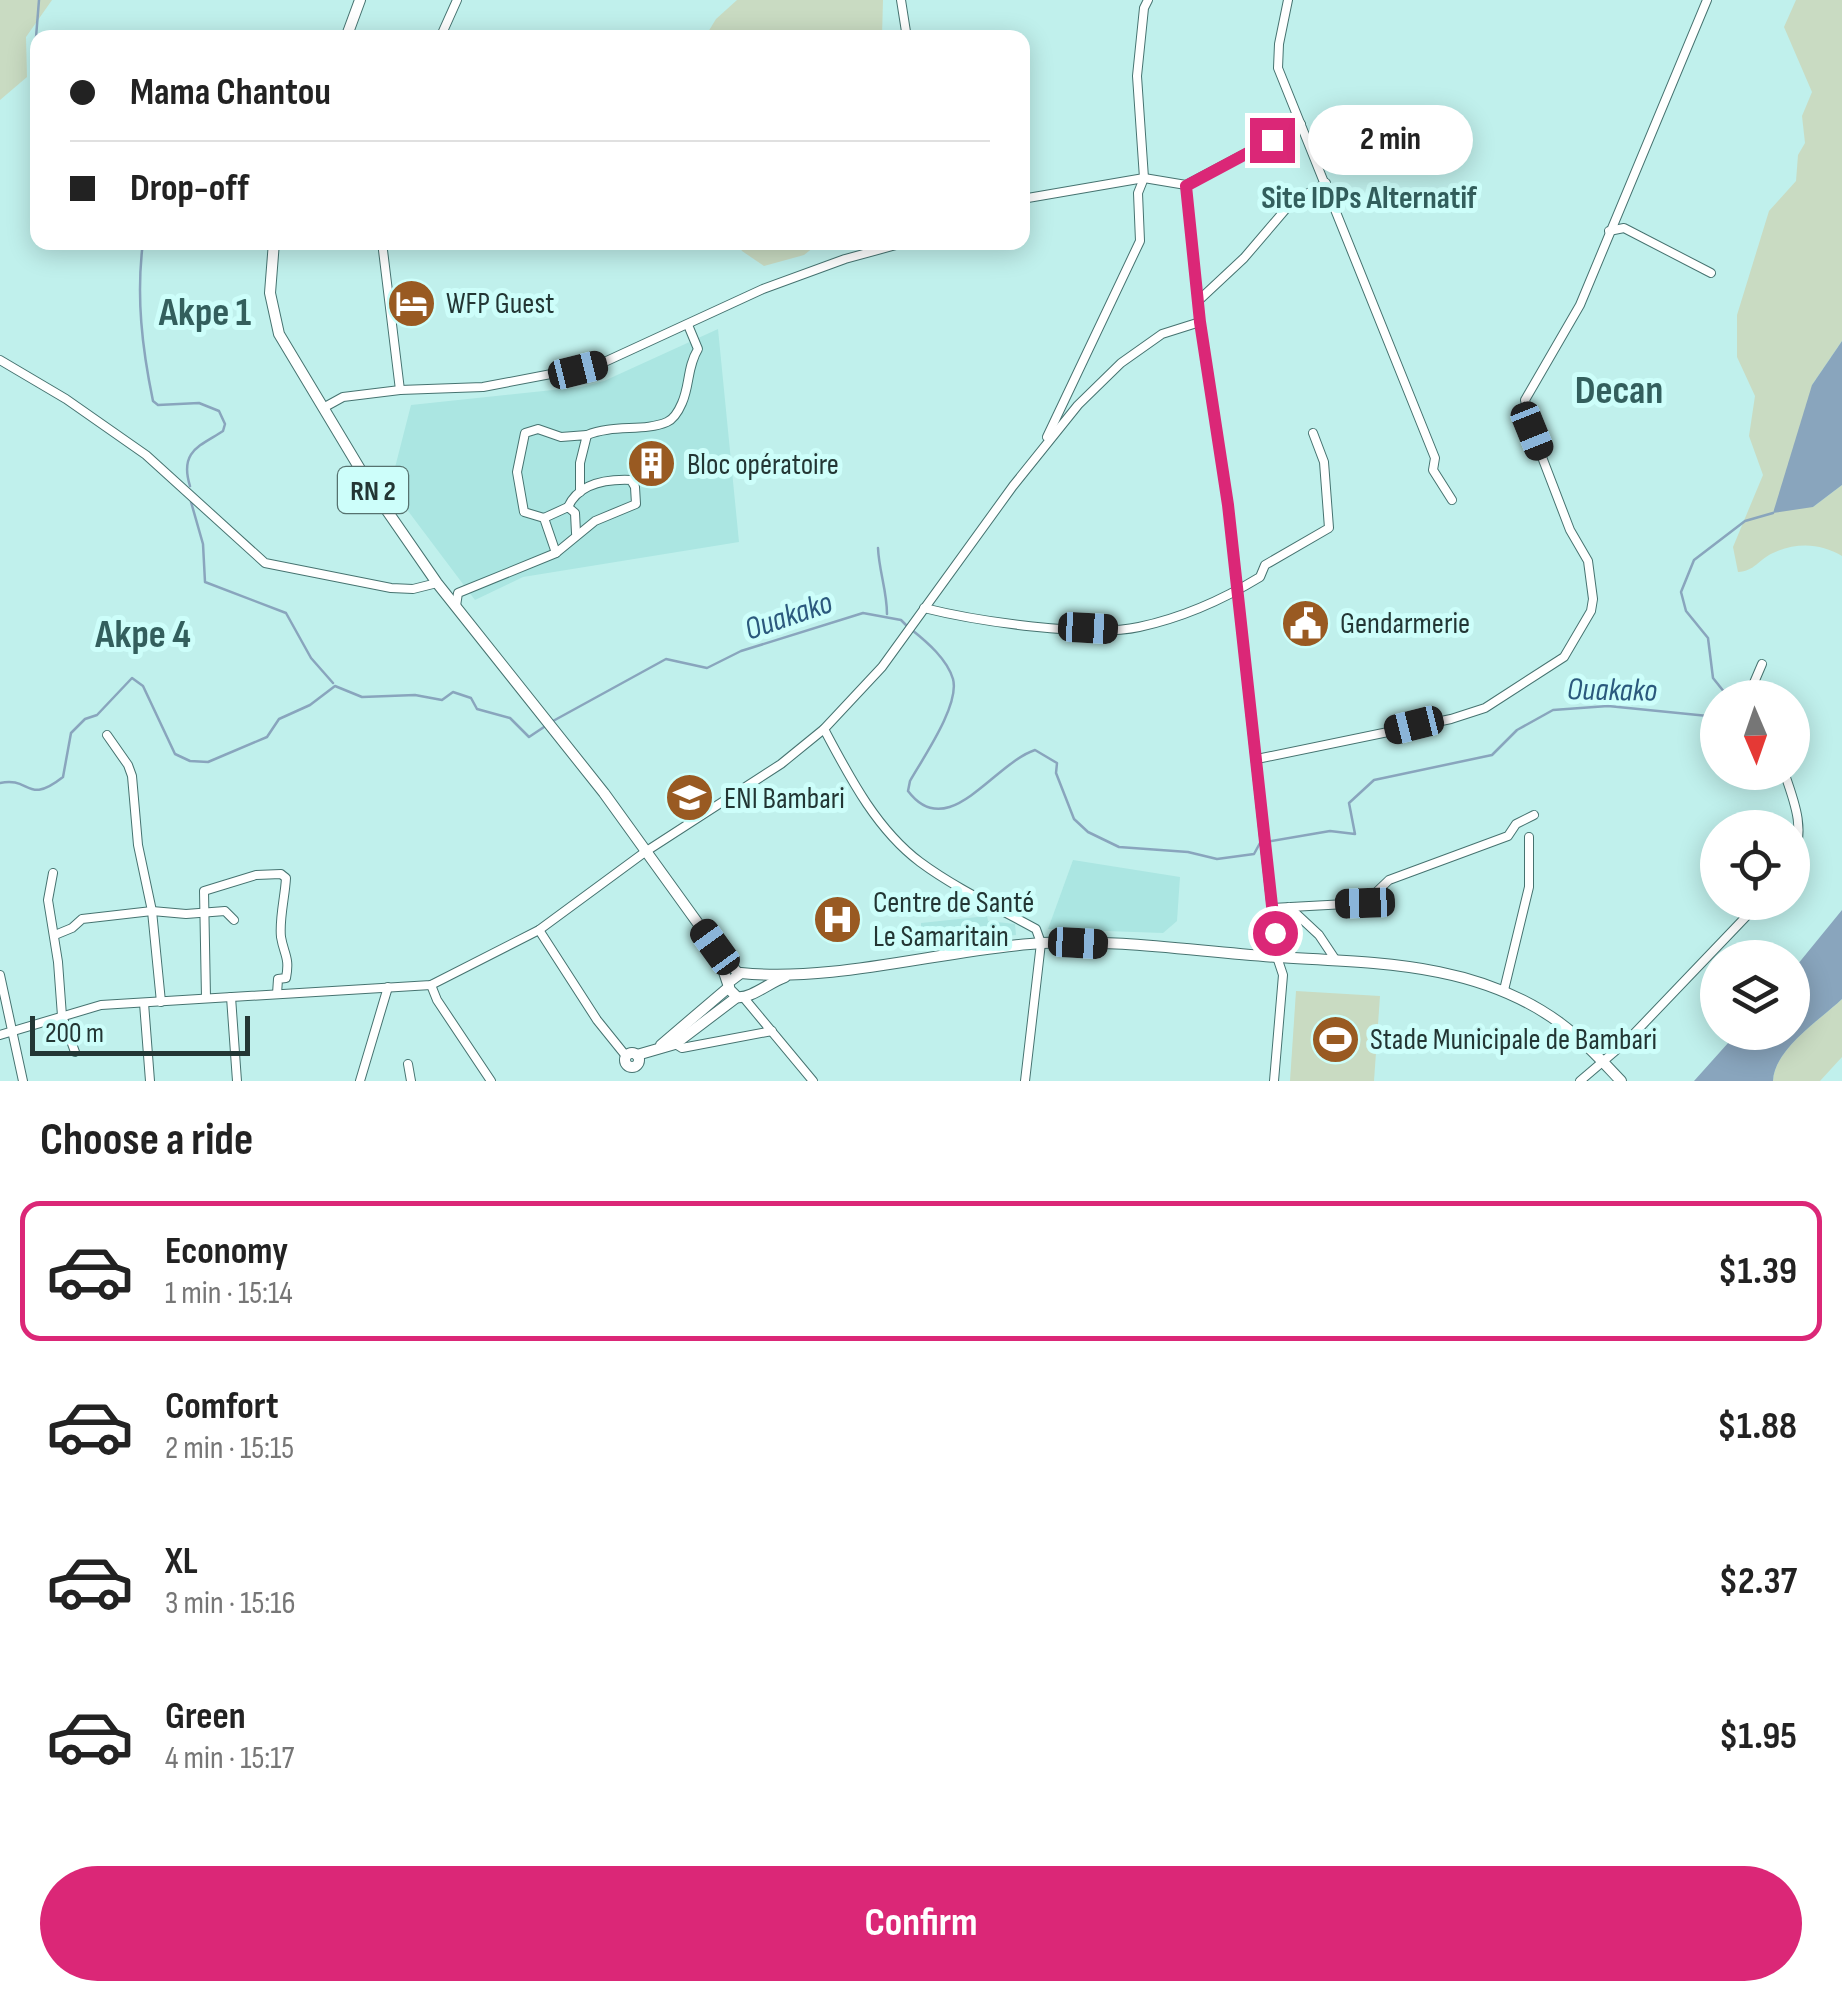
<!DOCTYPE html>
<html lang="en">
<head>
<meta charset="utf-8">
<style>
  :root { --surface:#fff; --page:#f2f2f2; --text:#222; --muted:#767676; --line:#e0e0e0; --accent:#db2777 }
  body { margin:0; font-family:"Sofia Sans Condensed",sans-serif; background:var(--page); color:var(--text); height:100vh; display:flex; flex-direction:column; font-size:38px; white-space:nowrap }
  * { box-sizing:border-box; margin:0 }
  p { font-size:32px; color:var(--muted) }
  .icon { flex:none; width:55px; height:55px; fill:none; stroke:currentColor; stroke-width:2; stroke-linecap:round; stroke-linejoin:round }
  .map { position:relative; height:1081px; overflow:hidden }
  .sheet { display:flex; flex-direction:column; background:var(--surface); flex:1 }
  .sheet>* { flex:none }
  .top-card { position:absolute; left:30px; top:30px; width:1000px; height:220px; border-radius:20px; box-shadow:0 5px 25px #0003; display:grid; align-content:center; height:220px; padding:0 40px; background:var(--surface) }
  .needle { width:65px; rotate:178deg }
  .tools { position:absolute; left:1700px; top:680px; display:grid; gap:20px }
  .tools a { display:grid; place-items:center; width:110px; height:110px; border-radius:50%; background:var(--surface); box-shadow:0 5px 25px #0003; font-size:50px }
  .scale { position:absolute; left:30px; bottom:25px; width:220px; box-sizing:border-box; padding-left:10px; border:5px solid #233634; border-top:0; font-size:28px; line-height:35px; white-space:nowrap; color:#233634; -webkit-text-stroke:8px #cdfefa; paint-order:stroke }
  .end { position:absolute; width:45px; height:45px; margin:-22px; border:12px solid #db2777; background:#fff; box-shadow:0 0 0 5px #fff }
  .from { border-radius:50% }
  .bubble { position:absolute; height:70px; border-radius:35px; background:var(--surface); box-shadow:0 5px 25px #0003; font-size:32px; font-weight:700; line-height:70px; text-align:center }
  .car { position:absolute; width:30px; height:60px; margin:-30px -15px; border-radius:12px; box-shadow:0 0 8px 2px #0007; background:linear-gradient(#222 24%,#8ab4d8 0 40%,#222 0 76%,#8ab4d8 0 86%,#222 0) }
  .top-card b { display:flex; align-items:center; gap:35px; height:95px; font-size:38px }
  .top-card b+b { border-top:2px solid var(--line) }
  .top-card i { width:25px; height:25px; background:var(--text) }
  ul { padding:0; list-style:none }
  li { display:flex; align-items:center; gap:30px; height:140px; margin:0 20px 15px; padding:0 20px; border:5px solid transparent; border-radius:20px }
  li div { flex:1 }
  li b { display:block; font-size:38px }
  li em { font-style:normal; font-weight:700 }
  li.on { border-color:var(--accent) }
  li>.icon { width:90px; height:90px; stroke-width:1.5 }
  h2 { padding:0 40px; font-size:45px; line-height:120px }
  .primary-button { display:flex; gap:20px; margin-top:auto; padding:20px 40px }
  .primary-button a { flex:1; height:115px; border-radius:60px; background:var(--accent); color:#fff; font-size:40px; font-weight:700; line-height:115px; text-align:center }
  .map>svg:first-child { display:block }
</style>
</head>
<body>
<div class="map">
<svg width="1842" height="1081" viewBox="0 0 1842 1081">
  <rect width="100%" height="100%" fill="#c0f0ec"/>
  <g fill="#abe6e2">
    <polygon points="718,329 739,542 523,577 475,600 390,487 411,405 581,387 604,381"/>
    <polygon points="1073,860 1180,877 1177,921 1163,933 1048,929"/>
    <polygon points="987,916 988,921 1015,924 1016,935 912,945 910,933 921,932 921,923"/>
  </g>
  <g fill="#c9dbc2">
    <polygon points="0,0 52,0 26,37 27,77 0,100"/>
    <polygon points="737,0 883,0 882,37 705,37 716,19"/>
    <path d="M1796,0h46v341l-30,44 1,122 29,-22v71c-21,-13 -46,-14 -69,-3 -15,7 -18,18 -35,19l-5,-25 30,-72 -14,-39 6,-40 -18,-39v-42l32,-104 27,-30 2,-26 7,-12 -3,-27 10,-24 -28,-65z"/>
    <polygon points="737,243 819,243 804,255 764,266 742,251"/>
    <polygon points="1296,991 1380,996 1374,1081 1290,1081"/>
    <path d="M1842,999v58l-22,24h-47c1,-32 47,-61 69,-82z"/>
  </g>
  <g fill="#89a5bd">
    <polygon points="1842,341 1842,485 1813,507 1773,513 1812,385"/>
    <path d="M1842,910v89c-22,21 -68,50 -69,82h-79l43,-48 55,-1 1,-62z"/>
  </g>
  <g fill="none" stroke-linecap="round" stroke-linejoin="round">
    <g stroke="#89a5bd" stroke-width="2.5">
      <polyline points="38,65 35,50 39,0"/>
      <path d="M143,242c-7,54 -1,106 10,159l5,4 41,-2 20,8 6,13 -2,7c-23,15 -44,20 -33,55"/>
      <polyline points="191,502 203,544 205,582 286,613 311,658 333,683"/>
      <path d="M878,548c1,23 9,43 9,66"/>
      <path d="M912,630c15,12 35,29 41,49 7,26 -30,79 -43,102l-2,10c40,53 85,-27 127,-41l22,13 -1,10 18,46 14,13 31,15 69,5 29,7 37,-5 6,-11 70,-12 25,3 -6,-31 25,-23 118,-25 25,-25 36,-20 55,-4 110,11"/>
      <polyline points="1729,698 1713,678 1708,638 1686,611 1681,592 1694,560 1745,521 1773,513"/>
      <polyline points="553,721 666,659 707,668 741,651 863,613 901,620 906,625"/>
      <path d="M0,783c31,-7 26,23 63,-6l8,-44 14,-14 12,-4 35,-37 11,8 32,68 15,7 18,1 59,-25 12,-18 31,-14 25,-19 27,11 53,-2 27,5 11,-8 18,6 6,11 33,9 19,19 18,-12"/>
    </g>
    <defs>
      <g id="minor">
        <polyline points="901,0 907,38"/>
        <polyline points="1288,0 1279,44 1278,68 1435,458 1433,470 1452,500"/>
        <polyline points="440,38 457,0"/>
        <polyline points="1186,185 1200,322 1228,505 1277,957 1283,975 1274,1081"/>
        <polyline points="1022,199 1144,178 1186,185 1301,124"/>
        <polyline points="1609,231 1624,228 1711,273"/>
        <polyline points="382,242 400,390"/>
        <polyline points="1198,301 1244,258 1291,203 1326,183"/>
        <polyline points="0,360 66,399 146,455 265,563 391,588 413,589 437,583"/>
        <polyline points="323,408 343,397 400,390 483,387 598,365 763,289 845,259 907,242"/>
        <path d="M587,435c26,-11 57,-3 80,-13 7,-3 12,-12 15,-19 8,-18 5,-36 16,-54l-10,-24"/>
        <polyline points="1047,437 1140,241 1138,193 1144,178 1137,76 1144,8 1148,0"/>
        <polyline points="544,518 568,507 575,513 576,533"/>
        <polyline points="556,553 544,518 524,512 517,472 525,433 538,429 561,437 587,435 580,463 580,492"/>
        <path d="M456,606l2,-13 98,-40 39,-32 41,-17 -1,-17 -4,-7c-25,-1 -52,3 -63,27"/>
        <path d="M924,608c52,13 165,30 215,19 42,-9 85,-28 121,-50l5,-12 64,-37 -5,-66 -11,-29"/>
        <polyline points="1755,698 1753,685 1762,664"/>
        <path d="M824,729c25,47 52,100 96,133 35,26 78,46 116,67l5,14 -16,138"/>
        <polyline points="107,735 128,765 132,776 138,845 152,911 161,1002"/>
        <polyline points="1257,759 1451,719 1485,708 1564,657 1591,611 1593,599 1588,561 1570,530 1532,431 1525,400 1580,305 1707,0"/>
        <path d="M1784,772c11,31 22,59 8,90"/>
        <polyline points="53,873 48,900 58,962 62,1016 75,1052"/>
        <polyline points="1289,907 1319,935 1335,959"/>
        <polyline points="1272,908 1365,903 1389,880 1508,836 1516,824 1534,815"/>
        <polyline points="539,930 597,1020 626,1056"/>
        <polyline points="55,935 72,928 82,919 152,911 186,914 225,911 234,920"/>
        <polyline points="0,975 23,1081"/>
        <polyline points="431,985 437,1000 491,1081"/>
        <polyline points="1504,990 1529,887 1529,837"/>
        <polyline points="231,997 237,1081"/>
        <path d="M206,998l-2,-107 52,-16 25,-1 5,4c-1,19 -7,41 -5,59 3,18 9,20 5,41l-8,1 -1,15"/>
        <polyline points="744,998 813,1081"/>
        <polyline points="144,1003 150,1081"/>
        <polyline points="0,1035 101,1005 431,985 539,930 645,852 781,764 824,729 882,667 1013,486 1078,405 1121,363 1162,334 1200,322"/>
        <polyline points="674,1043 682,1048 772,1031"/>
        <polyline points="408,1064 411,1081"/>
        <polyline points="360,1081 388,987"/>
        <polyline points="1580,1081 1627,1041 1760,902"/>
      </g>
      <g id="major">
        <polyline points="346,38 360,0"/>
        <polyline points="274,242 270,293 279,334 372,489 437,583 604,793 715,947 738,973"/>
        <path d="M718,954l12,36 7,7c14,2 33,-15 48,-20"/>
        <path d="M729,982l12,-9c94,10 205,-24 301,-30 79,-4 157,9 235,14 99,6 200,5 283,66 23,17 42,38 61,58"/>
        <polyline points="661,1045 729,987"/>
        <circle cx="632" cy="1060" r="7"/>
        <polyline points="637,1055 675,1044 737,997"/>
      </g>
    </defs>
    <use href="#minor" stroke="#467370" stroke-width="10"/>
    <use href="#major" stroke="#467370" stroke-width="12"/>
    <use href="#minor" stroke="#fff" stroke-width="8"/>
    <use href="#major" stroke="#fff" stroke-width="10"/>
  </g>
  <g fill="none" stroke-linecap="round" stroke-linejoin="round">
    <polyline stroke="#db2777" stroke-width="12" points="1272,140 1186,186 1200,322 1228,505 1275,933"/>
  </g>
  <defs>
    <symbol id="hotel-disc" viewBox="-11 -11 22 22"><circle r="9.5" fill="#995a22" stroke="#cdfefa"/><path d="M-6-4.5h1.5V1H6V5H4.5V3h-9V5H-6ZM-4 0a1.8 1.8 0 1 1 3.6 0ZM.5 0V-2.5h3Q6-2.5 6 0Z" fill="#fff"/></symbol>
    <symbol id="building-disc" viewBox="-11 -11 22 22"><circle r="9.5" fill="#995a22" stroke="#cdfefa"/><path d="M-4-6H4V6H1V3H-1V6H-4ZM-2.5-4.3h1.7v1.8h-1.7ZM.8-4.3h1.7v1.8H.8ZM-2.5-1h1.7V.8h-1.7ZM.8-1h1.7V.8H.8Z" fill="#fff"/></symbol>
    <symbol id="civic-disc" viewBox="-11 -11 22 22"><circle r="9.5" fill="#995a22" stroke="#cdfefa"/><path d="M-.6-6.5H3V-4.5H.6V-3L4-1V1h2V6H-6V1h2V-1L-.6-3ZM-1.2 2.5V6h2.4V2.5Z" fill="#fff"/></symbol>
    <symbol id="school-disc" viewBox="-11 -11 22 22"><circle r="9.5" fill="#995a22" stroke="#cdfefa"/><path d="M0-5L7-2L0 1L-7-2ZM-4 1L0 2.5L4 1V4Q0 6-4 4Z" fill="#fff"/></symbol>
    <symbol id="hospital-disc" viewBox="-11 -11 22 22"><circle r="9.5" fill="#995a22" stroke="#cdfefa"/><path d="M-5-5h3v3.5h4V-5h3V5h-3V1.5h-4V5h-3Z" fill="#fff"/></symbol>
    <symbol id="stadium-disc" viewBox="-11 -11 22 22"><circle r="9.5" fill="#995a22" stroke="#cdfefa"/><path d="M0-5a6.5 5 0 1 0 0 10a6.5 5 0 1 0 0-10ZM-3.5-1.8h7v3.6h-7Z" fill="#fff"/></symbol>
  </defs>
  <g fill-rule="evenodd">
    <use href="#hotel-disc" x="384" y="276" width="55" height="55"/>
    <use href="#building-disc" x="624" y="436" width="55" height="55"/>
    <use href="#civic-disc" x="1278" y="596" width="55" height="55"/>
    <use href="#school-disc" x="662" y="770" width="55" height="55"/>
    <use href="#hospital-disc" x="810" y="892" width="55" height="55"/>
    <use href="#stadium-disc" x="1308" y="1012" width="55" height="55"/>
  </g>
  <g text-anchor="middle" stroke-width="10" stroke-linejoin="round" paint-order="stroke">
    <rect fill="#cdfefa" stroke="#56726f" stroke-width="2.5" x="338" y="467" width="70" height="46" rx="8"/>
    <g font-size="28" font-weight="bold" fill="#233634">
      <text x="373" y="500">RN 2</text>
    </g>
    <g font-size="30" fill="#233634" stroke="#cdfefa" text-anchor="start">
      <text x="446" y="313">WFP Guest</text>
      <text x="687" y="474">Bloc opératoire</text>
      <text x="1340" y="633">Gendarmerie</text>
      <text x="724" y="808">ENI Bambari</text>
      <text x="873" y="912">Centre de Santé<tspan x="873" dy="34">Le Samaritain</tspan></text>
      <text x="1370" y="1049">Stade Municipale de Bambari</text>
    </g>
    <g font-size="32" font-weight="bold" fill="#335f5d" stroke="#cdfefa">
      <text x="1369" y="208">Site IDPs Alternatif</text>
    </g>
    <g font-size="32" font-style="italic" fill="#2b597d" stroke="#cdfefa">
      <text transform="translate(788 615) rotate(-19)" y="11">Ouakako</text>
      <text transform="translate(1612 689) rotate(1)" y="11">Ouakako</text>
    </g>
    <g font-size="40" font-weight="bold" fill="#335f5d" stroke="#cdfefa">
      <text x="205" y="325">Akpe 1</text>
      <text x="1619" y="403">Decan</text>
      <text x="143" y="647">Akpe 4</text>
    </g>
  </g>
</svg>
<div class="tools">
<a><svg class="needle" viewBox="-14 -14 28 28"><path d="M0-13l5 13h-10z" fill="#e53935"/><path d="M0 13l5-13h-10z" fill="#767676"/></svg></a>
<a><svg class="icon" aria-label="locate" viewBox="0 0 24 24"><circle cx="12" cy="12" r="6"/><path d="M12 2v4M12 18v4M2 12h4M18 12h4"/></svg></a>
<a><svg class="icon" aria-label="layers" viewBox="0 0 24 24"><path d="M12 4l9 5-9 5-9-5zM3 14l9 5 9-5"/></svg></a>
</div>
<div class="scale">200 m</div>
<i class="end from" style="left:1275px;top:933px"></i>
<i class="end" style="left:1272px;top:140px"></i>
<div class="bubble" style="left:1308px;top:105px;width:165px">2 min</div>
<i class="car" style="left:578px;top:370px;rotate:76deg"></i>
<i class="car" style="left:1532px;top:431px;rotate:158deg"></i>
<i class="car" style="left:1088px;top:628px;rotate:93deg"></i>
<i class="car" style="left:1414px;top:725px;rotate:256deg"></i>
<i class="car" style="left:1365px;top:903px;rotate:268deg"></i>
<i class="car" style="left:1078px;top:943px;rotate:93deg"></i>
<i class="car" style="left:715px;top:947px;rotate:324deg"></i>
<div class="top-card">
<b><i class="from"></i>Mama Chantou</b>
<b><i></i>Drop-off</b>
</div>
</div>
<section class="sheet">
<h2>Choose a ride</h2>
<ul>
<li class="on"><svg class="icon" aria-label="car" viewBox="0 0 24 24"><path d="M5 17H2v-5l4-1 3-4h7l3 4 3 1v5h-3M9 17h6M6 11h13"/><circle cx="7" cy="17" r="2"/><circle cx="17" cy="17" r="2"/></svg><div><b>Economy</b><p>1 min · 15:14</p></div><em>$1.39</em></li>
<li><svg class="icon" aria-label="car" viewBox="0 0 24 24"><path d="M5 17H2v-5l4-1 3-4h7l3 4 3 1v5h-3M9 17h6M6 11h13"/><circle cx="7" cy="17" r="2"/><circle cx="17" cy="17" r="2"/></svg><div><b>Comfort</b><p>2 min · 15:15</p></div><em>$1.88</em></li>
<li><svg class="icon" aria-label="car" viewBox="0 0 24 24"><path d="M5 17H2v-5l4-1 3-4h7l3 4 3 1v5h-3M9 17h6M6 11h13"/><circle cx="7" cy="17" r="2"/><circle cx="17" cy="17" r="2"/></svg><div><b>XL</b><p>3 min · 15:16</p></div><em>$2.37</em></li>
<li><svg class="icon" aria-label="car" viewBox="0 0 24 24"><path d="M5 17H2v-5l4-1 3-4h7l3 4 3 1v5h-3M9 17h6M6 11h13"/><circle cx="7" cy="17" r="2"/><circle cx="17" cy="17" r="2"/></svg><div><b>Green</b><p>4 min · 15:17</p></div><em>$1.95</em></li>
</ul>
<div class="primary-button"><a>Confirm</a></div>
</section>
</body>
</html>
